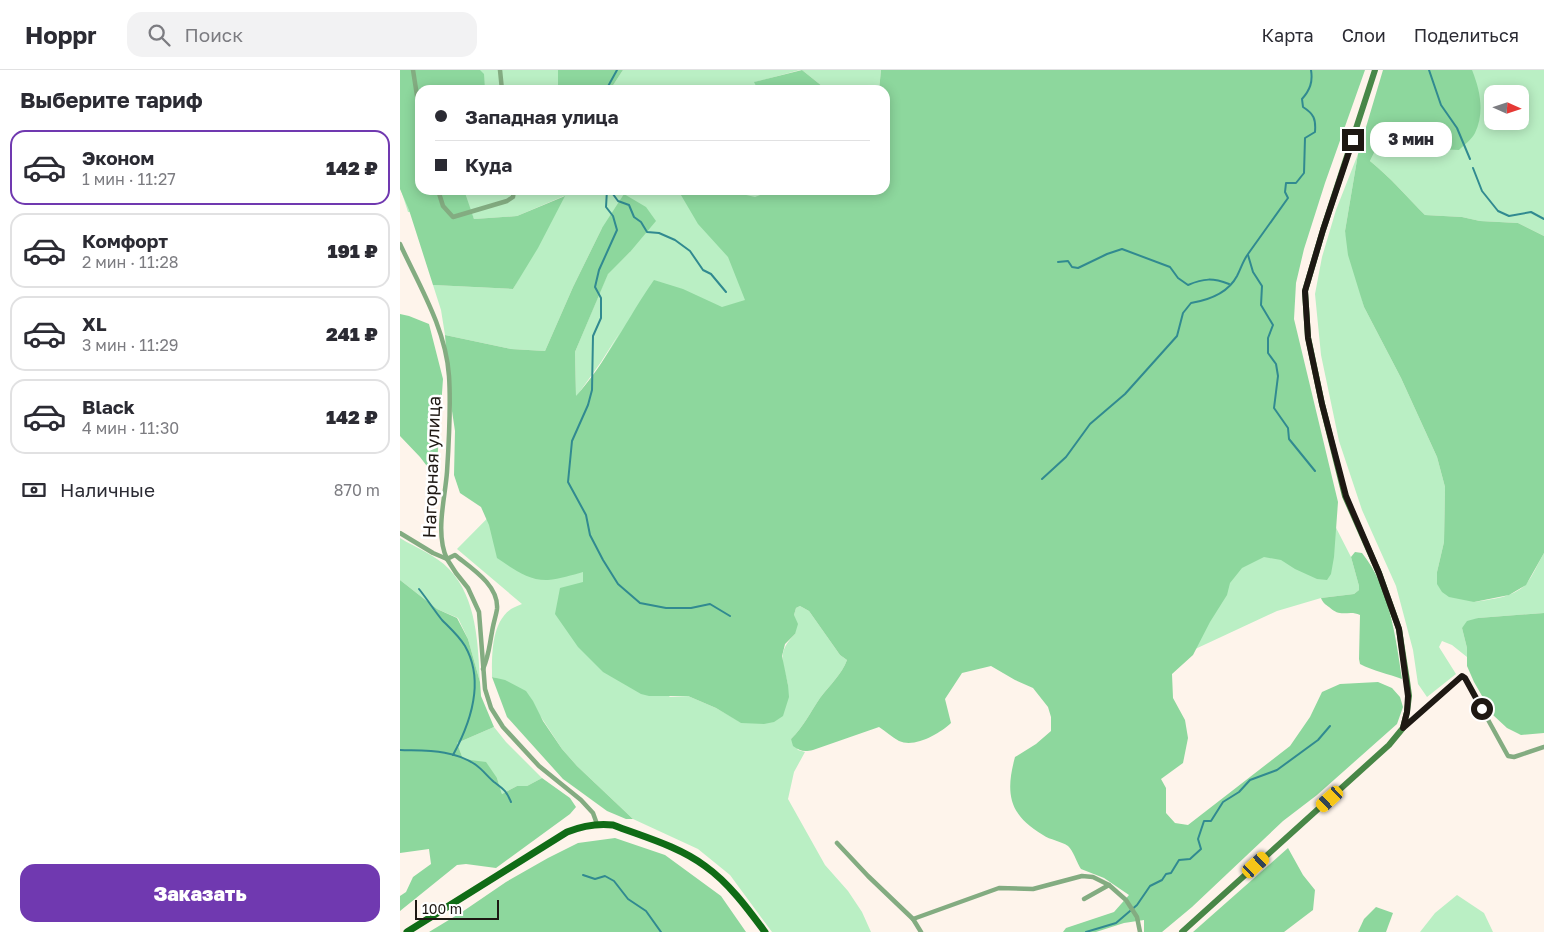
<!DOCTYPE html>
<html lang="ru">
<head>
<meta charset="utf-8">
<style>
  :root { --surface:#fff; --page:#f2f2f3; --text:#2b2b33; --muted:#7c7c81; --line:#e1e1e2; --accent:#7039b0 }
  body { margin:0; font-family:"Golos Text",sans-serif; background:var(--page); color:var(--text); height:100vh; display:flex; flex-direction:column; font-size:19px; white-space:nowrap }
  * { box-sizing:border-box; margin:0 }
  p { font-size:16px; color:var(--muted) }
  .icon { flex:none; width:28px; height:28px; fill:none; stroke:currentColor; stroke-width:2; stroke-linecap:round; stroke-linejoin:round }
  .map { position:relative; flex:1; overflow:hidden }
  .side { display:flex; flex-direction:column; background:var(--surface); width:400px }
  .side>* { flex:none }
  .banner { position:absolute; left:15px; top:15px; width:475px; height:110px; border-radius:15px; box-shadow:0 2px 12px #0003; display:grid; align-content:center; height:110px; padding:0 20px; background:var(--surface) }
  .needle { width:32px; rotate:93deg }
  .tools { position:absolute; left:1084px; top:15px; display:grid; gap:10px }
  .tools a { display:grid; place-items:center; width:45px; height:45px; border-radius:10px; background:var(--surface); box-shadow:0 2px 12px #0003; font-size:25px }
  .scale { position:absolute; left:15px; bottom:12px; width:84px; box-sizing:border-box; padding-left:5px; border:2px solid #1e1813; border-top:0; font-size:14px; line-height:18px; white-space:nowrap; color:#1e1813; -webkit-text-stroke:4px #fff; paint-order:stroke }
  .end { position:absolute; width:22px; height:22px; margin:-11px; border:6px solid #1e1813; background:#fff; box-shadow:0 0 0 2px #fff }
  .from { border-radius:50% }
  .bubble { position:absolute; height:35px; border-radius:15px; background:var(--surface); box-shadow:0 2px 12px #0003; font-size:16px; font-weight:800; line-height:35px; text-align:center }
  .car { position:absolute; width:15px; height:30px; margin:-15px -8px; border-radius:6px; box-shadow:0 0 4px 1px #0007; background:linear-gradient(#f5c518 24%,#345 0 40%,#f5c518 0 76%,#345 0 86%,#f5c518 0) }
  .banner b { display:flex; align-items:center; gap:18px; height:48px; font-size:19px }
  .banner b+b { border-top:1px solid var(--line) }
  .banner i { width:12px; height:12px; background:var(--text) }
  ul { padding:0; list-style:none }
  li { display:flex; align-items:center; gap:15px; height:75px; margin:0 10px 8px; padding:0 10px; border:2px solid var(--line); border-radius:15px }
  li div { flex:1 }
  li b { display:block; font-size:19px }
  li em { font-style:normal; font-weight:800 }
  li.selected { border-color:var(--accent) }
  li>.icon { width:45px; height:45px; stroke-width:1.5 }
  h2 { padding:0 20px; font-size:22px; line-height:60px }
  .pay { display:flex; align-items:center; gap:12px; height:55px; padding:0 20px; font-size:19px }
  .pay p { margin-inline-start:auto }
  .primary-button { display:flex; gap:10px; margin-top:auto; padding:10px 20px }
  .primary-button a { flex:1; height:58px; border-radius:15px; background:var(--accent); color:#fff; font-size:20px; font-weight:800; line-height:58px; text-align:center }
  header { display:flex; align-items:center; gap:30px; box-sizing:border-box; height:70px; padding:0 25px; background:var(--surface); border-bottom:1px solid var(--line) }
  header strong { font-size:24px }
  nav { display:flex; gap:28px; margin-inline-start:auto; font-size:18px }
  .search { width:350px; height:45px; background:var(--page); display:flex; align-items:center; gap:12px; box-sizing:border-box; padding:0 18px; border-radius:15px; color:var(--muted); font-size:19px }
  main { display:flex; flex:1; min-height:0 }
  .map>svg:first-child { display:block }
</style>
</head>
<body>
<header>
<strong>Hoppr</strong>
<div class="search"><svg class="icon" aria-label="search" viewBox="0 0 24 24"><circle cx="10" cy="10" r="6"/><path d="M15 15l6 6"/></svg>Поиск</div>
<nav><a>Карта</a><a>Слои</a><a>Поделиться</a></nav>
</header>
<main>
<section class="side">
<h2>Выберите тариф</h2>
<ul>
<li class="selected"><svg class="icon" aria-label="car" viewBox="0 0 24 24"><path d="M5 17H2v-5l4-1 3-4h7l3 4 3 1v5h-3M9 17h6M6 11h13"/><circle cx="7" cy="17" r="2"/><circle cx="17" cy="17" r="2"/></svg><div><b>Эконом</b><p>1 мин · 11:27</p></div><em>142 ₽</em></li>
<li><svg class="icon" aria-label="car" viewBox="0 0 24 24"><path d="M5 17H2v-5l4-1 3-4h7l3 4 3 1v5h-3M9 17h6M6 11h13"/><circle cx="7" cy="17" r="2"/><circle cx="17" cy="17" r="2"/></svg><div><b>Комфорт</b><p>2 мин · 11:28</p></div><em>191 ₽</em></li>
<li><svg class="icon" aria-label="car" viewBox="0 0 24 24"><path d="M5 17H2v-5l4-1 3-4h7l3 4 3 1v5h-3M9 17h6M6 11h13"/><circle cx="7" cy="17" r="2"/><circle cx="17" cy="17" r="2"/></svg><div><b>XL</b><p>3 мин · 11:29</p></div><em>241 ₽</em></li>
<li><svg class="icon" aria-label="car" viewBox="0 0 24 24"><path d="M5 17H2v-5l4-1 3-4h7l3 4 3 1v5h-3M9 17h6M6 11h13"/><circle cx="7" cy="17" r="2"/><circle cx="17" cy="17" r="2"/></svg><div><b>Black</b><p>4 мин · 11:30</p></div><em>142 ₽</em></li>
</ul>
<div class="pay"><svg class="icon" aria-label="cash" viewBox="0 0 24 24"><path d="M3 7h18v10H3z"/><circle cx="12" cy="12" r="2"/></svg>Наличные<p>870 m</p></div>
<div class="primary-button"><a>Заказать</a></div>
</section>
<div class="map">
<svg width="1144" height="862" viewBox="0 0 1144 862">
  <rect width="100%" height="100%" fill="#fef4eb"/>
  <g fill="#baefc4" fill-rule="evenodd">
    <path d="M0,0h175l1,20h-156v100h465l446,328 20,39 8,29v4l-5,4 -33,4 -44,13 -129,60 -90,13 -282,-95 -107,108 19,-1 28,12 26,15 46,-38c-5,-23 -12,-32 7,-51l-1,-19 2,-7 4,-2 9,5 31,44 7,5c-5,14 -18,26 -27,38 -10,15 -17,29 -29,41l7,11 7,2 -11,20 -6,27 37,66 23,26 14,21 9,20h-99l-42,-57 -32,-26 -65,-30 -56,-53 -15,-17 -21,-32 -45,-39 -4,-1c0,-22 -1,-54 19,-68 3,-2 7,-3 11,-5l-65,-55 85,-86 78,-131 -19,30 -25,35 -1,-45 33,-79 22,-21 -28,-24 -29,59 -28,64 -34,-2 -66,-14 -4,-25 -8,-25 80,4 51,-93 -47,20 -43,3 -4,-10 -16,5 -46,-2 -8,-25z"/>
    <polygon points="223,0 400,0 355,12 358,20 210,20"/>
    <polygon points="402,0 481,0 479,20 427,20"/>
    <path d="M984,0h160v166l-26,-13 -38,-2 -18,-4 -37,-2c-18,-18 -35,-38 -55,-54l9,-18 4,-1zM1092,24h28v27h-28z"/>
    <path d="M958,84l-13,77 19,76 37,71 36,79 8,30 -1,55 -7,30 37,30c17,-3 39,-4 52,-18 7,-8 12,-21 18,-31v60l-66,5 -16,10 5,20v9l-15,-12 -10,-4 -3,6 17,27 -29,23 -9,-13 -5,-34 -17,-64 -34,-76 -23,-69 -18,-86 -6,-61 7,-37 14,-47z"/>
    <path d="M0,468c16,10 36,17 49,31 28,29 29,76 31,113l-12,-43 -10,-21 -21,-9 -37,-29z"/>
    <polygon points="94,657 106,672 142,708 127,716 117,716 102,724 97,708 63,689 57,673"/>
    <polygon points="1057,825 1084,843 1093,862 1020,862 1035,843"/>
  </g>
  <g fill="#8dd79d">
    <polygon points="0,0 80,0 84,4 85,20 20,20 20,120 64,120 74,149 117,146 165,126 138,178 113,219 33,215 9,140 0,119"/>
    <polygon points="158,0 223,0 210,20 158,20"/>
    <polygon points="402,0 427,20 358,20 354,12"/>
    <path d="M481,0h484l-40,113 -21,66 -8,34 -2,36 44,183 -4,55 -3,17 -4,6 -10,-1 -22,-10 -14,-9 -17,-3 -22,11 -12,15 -3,12 -17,27 -17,33 -21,19 1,24 12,22 3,18 -5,25 -22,16 5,9v25l9,10 13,2 102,-79 20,-29 12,-25 18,-8 38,-2 14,6 8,9 3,10 -6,17 -80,71 -34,26 -91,86 -30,25h-18v-12l-20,3 -28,9h-33l3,-4 48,-16 15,-17 -25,-17 -23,-9c-4,-6 -8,-19 -13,-23 -7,-5 -18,-6 -25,-11 -34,-20 -38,-41 -28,-78l21,-13 15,-13v-14l-3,-10 -15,-19 -18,-8 -24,-14 -29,7 -17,26 6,24c-12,11 -36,25 -52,18 -7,-4 -14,-10 -20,-14l-66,23c-9,2 -13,1 -20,-4l-2,-7c12,-12 19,-26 29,-41 9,-12 22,-24 27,-38l-7,-5 -31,-44 -9,-5 -4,2 -2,7 4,9 -3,10 -10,10 -3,12 6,29 1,12 -6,19 -9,6 -10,2 -23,-1 -25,-15 -28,-12h-39l-8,-2 -38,-22 -25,-25 -23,-33 5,-26 23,-6v-10c-11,3 -23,7 -35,8 -19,1 -36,-12 -51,-22l-8,-33 -8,-18 -21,-14 -6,-18 1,-44 -6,-40 -4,-56 66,14 34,2 28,-64 29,-59 22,-34 22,13 10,14 -26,31 -22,22 -33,78 1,44c30,-33 52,-79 78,-116l29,9 39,18 23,-7 -17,-43 -30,-33 -20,-34h50l1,1 26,6 18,-7h112v-100h-6z"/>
    <path d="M983,0h89c8,20 13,42 3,63 -3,6 -11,12 -16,17l-43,-2 -18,-10 -19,5 -9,18c20,16 37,36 55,54l37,2 18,4 38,2 26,13v317l-18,32 -17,10 -35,7 -25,-5 -7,-5 -5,-8v-12l7,-30 1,-55 -8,-30 -36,-79 -37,-71 -16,-52 -3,-24 13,-77z"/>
    <polygon points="0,244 9,246 29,254 43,309 36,408 20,387 0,366"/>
    <path d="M955,482l7,1c27,33 34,85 40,126 -13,-5 -29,-8 -42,-15l-1,-5 1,-44c-12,-6 -18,4 -31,-8 -4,-3 -6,-4 -8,-9l33,-4 5,-4v-4l-8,-29z"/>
    <polygon points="0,510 37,539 57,548 68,569 80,612 81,626 94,657 57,673 63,689 86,692 97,708 102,724 117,716 127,716 142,708 170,728 176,737 170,744 96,798 66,794 57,795 0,841 0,826 6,822 13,807 31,794 29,779 0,783"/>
    <polygon points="1144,543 1144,663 1121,665 1107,658 1093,645 1074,612 1067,596 1067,578 1062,558 1067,551 1078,548"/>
    <polygon points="92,607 105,610 126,621 133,631 143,651 162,679 177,696 233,749 226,749 207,741 163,709 107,647"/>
    <polygon points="215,768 265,785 321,826 346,862 29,862 62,842 106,812 148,788 178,773"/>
    <polygon points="888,778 903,805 915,820 913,840 884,862 793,862"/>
    <polygon points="976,837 993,843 986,862 958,862 964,849"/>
  </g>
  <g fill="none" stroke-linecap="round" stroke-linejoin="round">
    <g stroke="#318a90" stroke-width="2">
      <polyline points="1029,0 1041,35 1057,58 1070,89"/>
      <polyline points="206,20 217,0"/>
      <polyline points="1073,98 1082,121 1098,141 1109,146 1131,142 1144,149"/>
      <polyline points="207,120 206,137 213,146 217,160 199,200 195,217 201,228 201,248 193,266 192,320 188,335 172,371 168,412 186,445 190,465 203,490 218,514 240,533 266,538 291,538 310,534 330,546"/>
      <polyline points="210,120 218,131 229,135 234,147 241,152 247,162 259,163 275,170 290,181 303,200 311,204 326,222"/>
      <polyline points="848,185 853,202 862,216 861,235 873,255 868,268 868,283 876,294 878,306 874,338 888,358 889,369 915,401"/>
      <path d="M658,192l10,-1 4,6 6,1 29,-14 15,-5 48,18 8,11 10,7c16,-7 25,-7 41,-1"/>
      <path d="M642,409l24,-22 24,-33 35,-30 52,-58 6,-23 8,-10c18,-3 37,-10 46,-27 4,-8 6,-15 11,-22l40,-56 -3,-6 1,-9h10l8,-10 1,-35 10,-6c1,-13 -1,-18 -12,-25l-1,-8c8,-9 11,-17 9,-29"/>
      <path d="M19,519c8,10 15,21 23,31 8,8 17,16 23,26 20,35 6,76 -12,109"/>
      <path d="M0,680c26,1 53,-1 76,15 7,5 12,12 18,17 9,7 12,8 17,20"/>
      <polyline points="183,805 195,809 205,806 214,811 228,829 246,841 261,862"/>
      <polyline points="686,862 716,853 737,835 750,816 762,810 766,804 771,803 779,790 790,789 801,779 798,769 804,751 811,751 823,732 839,722 850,710 877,700 918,670 930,656"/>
    </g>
    <g stroke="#83ac81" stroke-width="4.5">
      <polyline points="13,0 20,45"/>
      <polyline points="100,0 102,20"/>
      <polyline points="38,120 43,136 53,147 107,131 113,127 114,120"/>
      <path d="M0,174c19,41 46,85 49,132 2,30 0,65 -2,96 -2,27 -12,61 0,87l8,-4c16,13 44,30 42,54 -1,7 -4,15 -5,23 -3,15 -3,23 -9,37"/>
      <polyline points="0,463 33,483 47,489 56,503 68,518 79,542 85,619 91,638 103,657 139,696 181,730 193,743 197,754"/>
      <polyline points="1003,658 1062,606 1065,608 1108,686 1114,687 1144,677"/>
      <polyline points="437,773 468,806 513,849 521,862"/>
      <polyline points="684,829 709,815"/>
      <polyline points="513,849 599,818 633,819 682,806 693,807 709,815 726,830 737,847 740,862"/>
    </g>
    <polyline stroke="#488747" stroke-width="6" points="782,862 989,675 1003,658 1007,642 1009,626 1007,611 999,559 979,503 945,426 922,334 908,267 905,221 923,160 975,0"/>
    <path stroke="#106c16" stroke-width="7" d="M7,862l160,-100c15,-6 29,-9 46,-7 31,12 65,21 92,41 24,17 43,43 60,66"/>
  </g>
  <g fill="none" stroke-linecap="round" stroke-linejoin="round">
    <polyline stroke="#1e1813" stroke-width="6" points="953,70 923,160 905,221 908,268 922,334 946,426 979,503 999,559 1008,626 1007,642 1003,658 1062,606 1065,608 1082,639"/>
  </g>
  <g text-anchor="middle" stroke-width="5" stroke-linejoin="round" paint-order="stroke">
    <g font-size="18" fill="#1e1813" stroke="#fff">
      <text transform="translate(32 397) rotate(-88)" y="6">Нагорная улица</text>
    </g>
  </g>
</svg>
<div class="tools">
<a><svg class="needle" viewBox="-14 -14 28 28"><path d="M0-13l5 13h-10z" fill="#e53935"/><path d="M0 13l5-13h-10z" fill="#7c7c81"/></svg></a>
</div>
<div class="scale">100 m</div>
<i class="end from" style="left:1082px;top:639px"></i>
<i class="end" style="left:953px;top:70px"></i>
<div class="bubble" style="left:970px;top:52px;width:82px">3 мин</div>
<i class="car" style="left:930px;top:729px;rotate:228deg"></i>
<i class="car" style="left:856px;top:795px;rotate:48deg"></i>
<div class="banner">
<b><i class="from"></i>Западная улица</b>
<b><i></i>Куда</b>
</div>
</div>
</main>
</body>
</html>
